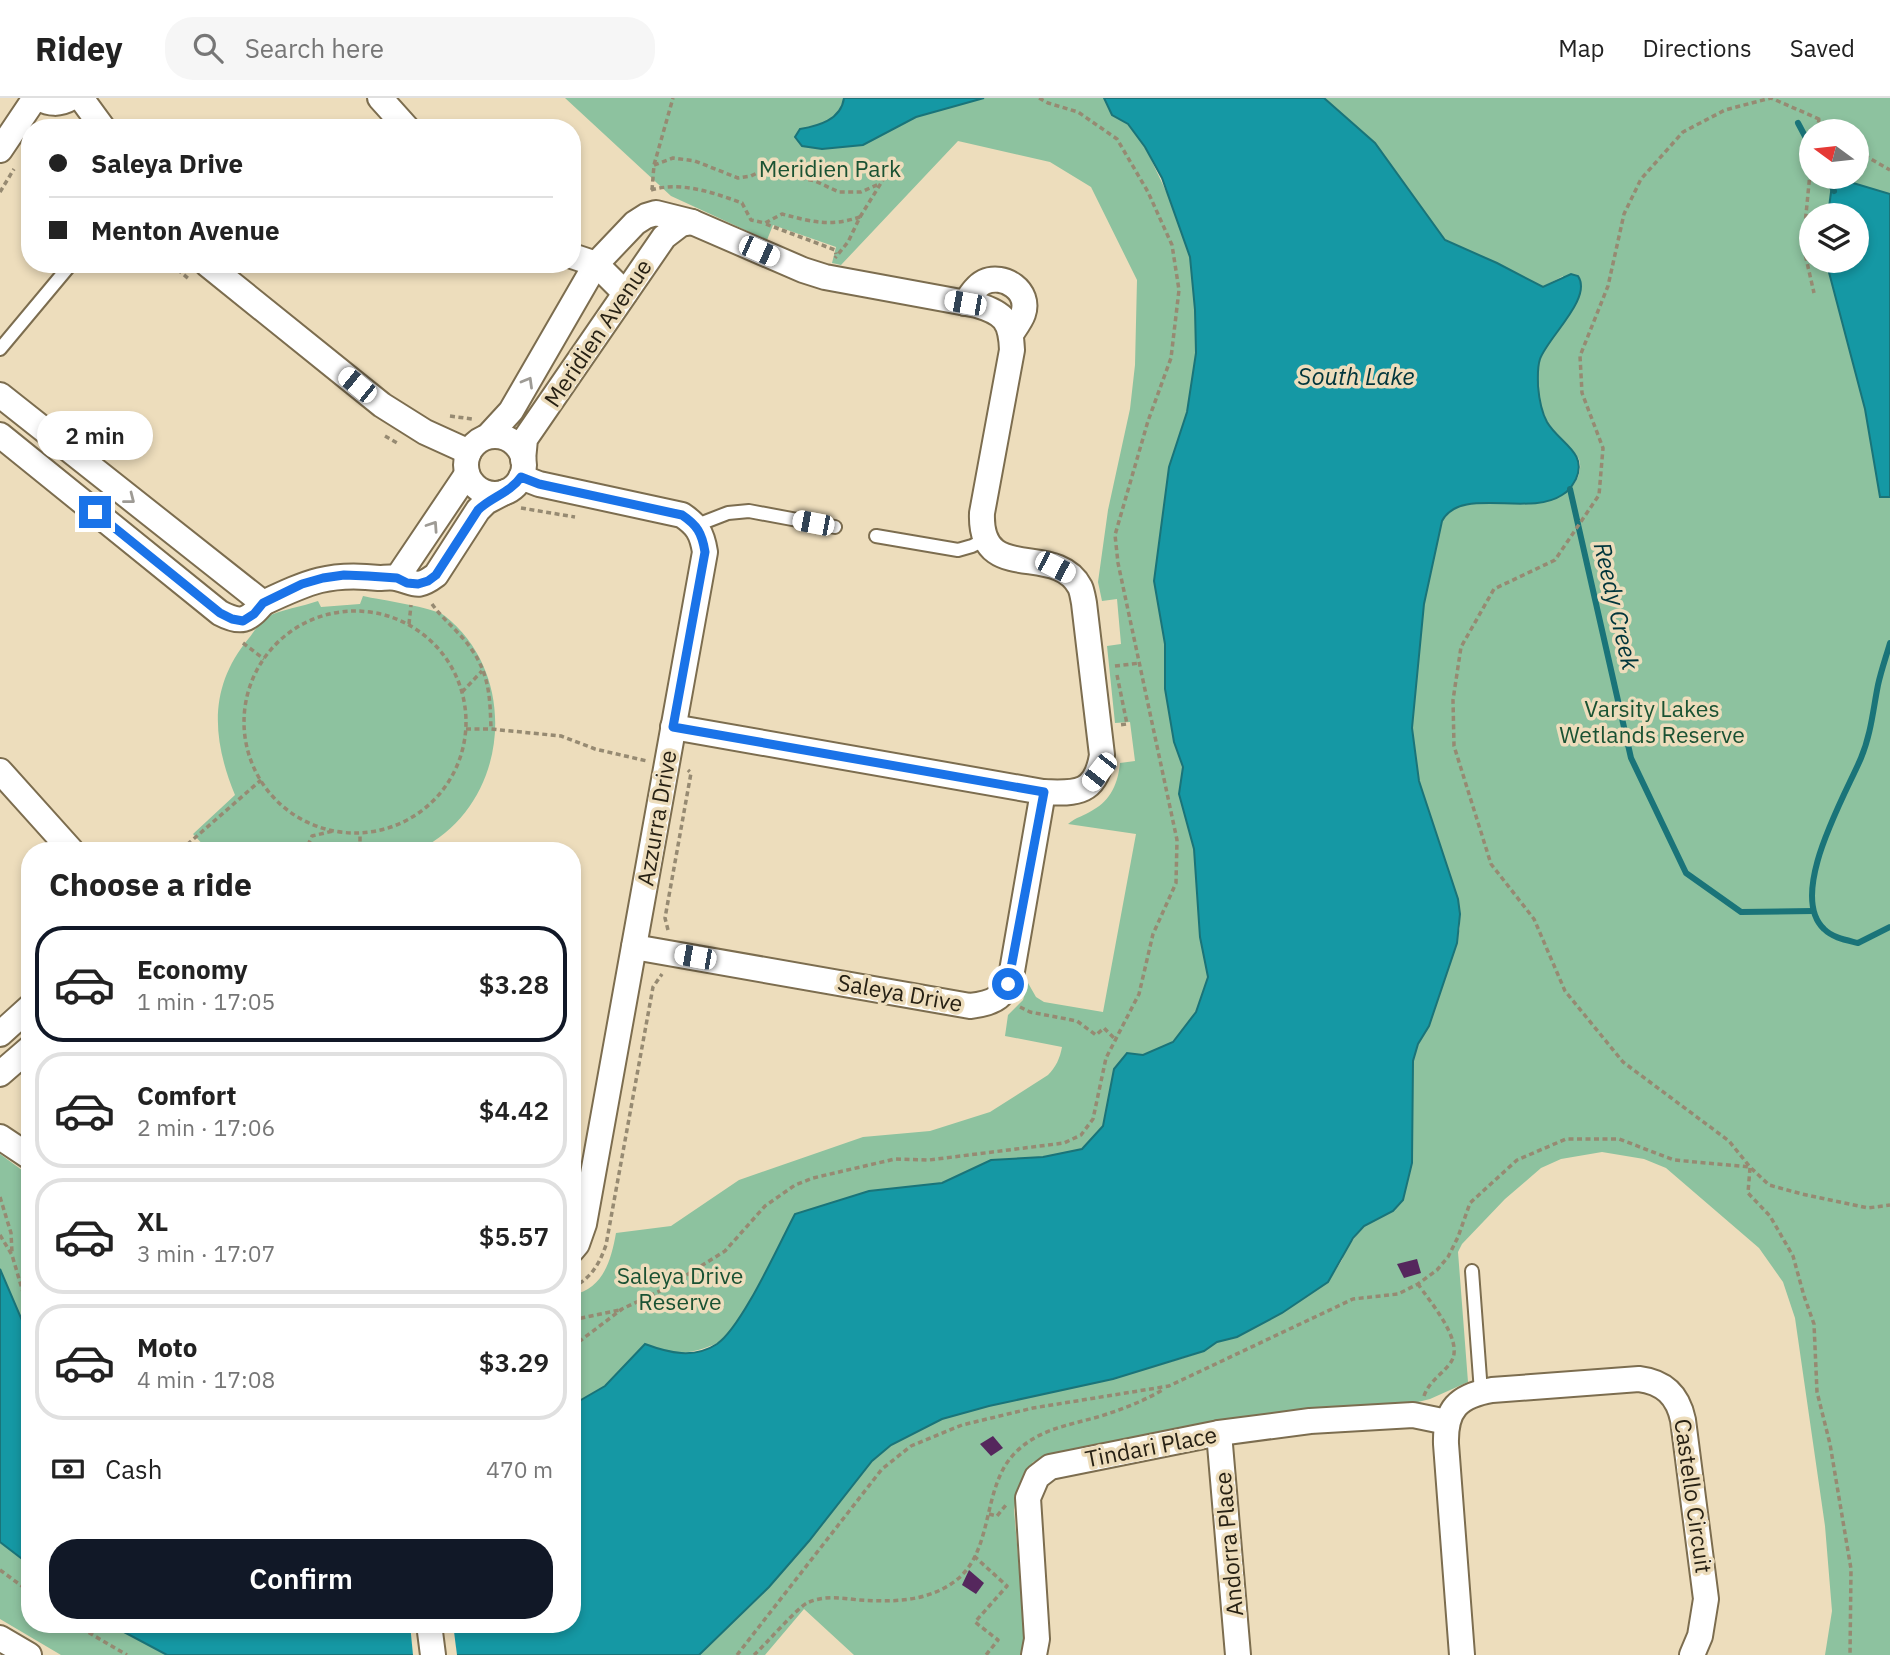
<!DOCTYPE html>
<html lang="en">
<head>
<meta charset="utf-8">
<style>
  :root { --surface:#fff; --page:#f6f6f6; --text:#222; --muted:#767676; --line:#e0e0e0; --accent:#111827 }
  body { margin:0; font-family:"IBM Plex Sans",sans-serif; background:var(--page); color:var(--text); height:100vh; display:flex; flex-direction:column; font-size:26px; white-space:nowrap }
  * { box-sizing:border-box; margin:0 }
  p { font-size:23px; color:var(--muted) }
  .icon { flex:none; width:38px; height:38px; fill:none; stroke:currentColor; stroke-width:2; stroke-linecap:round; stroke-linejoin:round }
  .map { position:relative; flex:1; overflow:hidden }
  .panel { position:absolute; left:21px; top:744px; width:560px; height:791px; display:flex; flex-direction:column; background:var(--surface); border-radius:28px; box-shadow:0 4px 10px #0003 }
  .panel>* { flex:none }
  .hud { position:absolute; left:21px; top:21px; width:560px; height:154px; border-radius:28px; box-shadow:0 4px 10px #0003; display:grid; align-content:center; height:154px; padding:0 28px; background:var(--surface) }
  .needle { width:46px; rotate:285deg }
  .tools { position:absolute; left:1799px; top:21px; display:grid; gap:14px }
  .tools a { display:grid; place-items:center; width:70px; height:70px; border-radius:50%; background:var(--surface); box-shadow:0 4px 10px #0003; font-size:35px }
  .end { position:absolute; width:32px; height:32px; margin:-16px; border:9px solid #1a73e8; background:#fff; box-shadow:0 0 0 4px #fff }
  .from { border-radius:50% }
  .bubble { position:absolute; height:49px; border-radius:24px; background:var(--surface); box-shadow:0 4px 10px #0003; font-size:23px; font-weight:600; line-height:49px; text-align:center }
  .car { position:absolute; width:21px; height:42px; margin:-21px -10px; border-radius:9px; box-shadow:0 0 5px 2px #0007; background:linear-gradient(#fff 24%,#345 0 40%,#fff 0 76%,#345 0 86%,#fff 0) }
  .hud b { display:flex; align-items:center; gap:24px; height:66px; font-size:26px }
  .hud b+b { border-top:2px solid var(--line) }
  .hud i { width:18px; height:18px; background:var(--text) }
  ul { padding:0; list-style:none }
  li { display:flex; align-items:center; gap:21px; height:116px; margin:0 14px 10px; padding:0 14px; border:4px solid var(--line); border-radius:28px }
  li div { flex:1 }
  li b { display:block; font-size:26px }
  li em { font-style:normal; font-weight:600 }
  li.on { border-color:var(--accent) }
  li>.icon { width:63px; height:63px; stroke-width:1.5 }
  h2 { padding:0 28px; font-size:32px; line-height:84px }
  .pay { display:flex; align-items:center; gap:18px; height:77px; padding:0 28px; font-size:26px }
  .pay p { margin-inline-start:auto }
  .cta { display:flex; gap:14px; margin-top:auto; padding:14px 28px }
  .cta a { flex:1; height:80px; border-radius:28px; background:var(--accent); color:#fff; font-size:28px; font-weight:600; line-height:80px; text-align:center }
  header { display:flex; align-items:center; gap:42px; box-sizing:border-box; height:98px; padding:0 35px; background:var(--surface); border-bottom:2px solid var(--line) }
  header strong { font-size:33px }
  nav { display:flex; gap:38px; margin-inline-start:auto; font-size:24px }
  .search { width:490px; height:63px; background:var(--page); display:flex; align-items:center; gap:18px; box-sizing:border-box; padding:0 24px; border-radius:28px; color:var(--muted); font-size:26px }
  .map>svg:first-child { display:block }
</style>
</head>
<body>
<header>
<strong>Ridey</strong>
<div class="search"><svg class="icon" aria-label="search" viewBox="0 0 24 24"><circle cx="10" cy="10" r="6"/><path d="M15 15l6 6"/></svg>Search here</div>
<nav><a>Map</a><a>Directions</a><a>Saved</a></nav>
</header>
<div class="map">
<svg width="1890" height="1557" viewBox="0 0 1890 1557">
  <rect width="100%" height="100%" fill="#edddbc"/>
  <g fill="#8dc29f" fill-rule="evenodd">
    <path d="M565,0h539l8,17 16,9 17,23 29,61 16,49 5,53 1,43 -9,59 -18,55 -15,114 11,63v45l9,53 9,25 -4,28 15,54 6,88 8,40 -12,35 -22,30 -60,27 -11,57 -21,23 -39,8 -52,3 -49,23 -73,8 -151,152c-32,13 -41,12 -73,2l-40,41 -31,18 -2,10v-119c31,-6 39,-34 44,-62l55,-7 68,-46 124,-43 67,-6 60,-19 58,-37c8,-8 12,-17 14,-28l-57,-11 3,-21 15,-15 5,-17 8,14 8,5 59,10 33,-178 -68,-10c8,-7 16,-8 25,-14 18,-10 25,-27 27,-47l15,-2 -5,-39 -15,1 -8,-77 14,-2 -4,-45 -15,2 -4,-19 10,-72 22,-101 5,-44 2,-85 -46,-93 -41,-25 -92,-21 -117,124 -9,-2 4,-16 -63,-22 -6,15 -96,-44z"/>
    <path d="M1324,0h566v1557h-65l7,-44 -7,-85 -30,-208 -12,-36 -24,-34 -93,-80 -22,-9 -42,-7 -41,7 -20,9 -36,31 -43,45 -4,8 10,130 -38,17 -16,4c-128,11 -257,24 -381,59l-16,28 -3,20 11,126 -5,19h-166l-50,-46 -39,46h-66l70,-68 40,-46 63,-80 19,-16 51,-26 47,-13 124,-27 77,-23 14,-5 13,-9 20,-5 45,-24 46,-31 14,-22 3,-10 19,-24 29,-15 19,-48 1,-102 5,-17 11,-18 31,-98 -2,-29 -39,-118 -7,-53 12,-124 18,-83c16,-32 71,-10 100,-19 17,-5 35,-12 38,-33 2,-15 -11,-20 -20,-30 -8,-9 -15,-20 -19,-32 -3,-11 -4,-26 -3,-37 0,-8 4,-14 6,-21 9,-23 13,-49 19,-73l-20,11 -46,-24 -52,-23 -35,-46zM1811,33h46v46h-46zM1811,117h46v46h-46z"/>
    <path d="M363,498c17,4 71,11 82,20 77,61 63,190 -25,233 -11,6 -34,1 -47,1 -55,0 -110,0 -165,0l-15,-16 42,-39c-23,-56 -27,-108 14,-157 5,-6 11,-17 18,-21 12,-7 37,-11 51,-16l3,6 39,-3z"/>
    <polygon points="0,1056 30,1078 30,1241 0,1171"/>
    <polygon points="0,1444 30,1467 30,1526 109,1526 167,1557 61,1557 0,1521"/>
  </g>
  <g fill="#1598a4" stroke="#1a7479" stroke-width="2">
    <path d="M844,0h140l-68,19 -53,28 -41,4 -20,-3 -7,-9 5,-8c18,-3 41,-9 44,-31z"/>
    <path d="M1104,0h220l51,45 70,97 52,23 46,24 28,-13 7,2c15,22 -30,61 -38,83 -3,9 -2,18 -2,27 1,12 3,25 9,36 12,21 41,30 29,57 -4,7 -7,12 -14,16 -33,22 -102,-9 -120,26l-18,83 -12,124 7,53 39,118 2,15 -3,29 -28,83 -11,18 -5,17 -1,102 -9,37 -10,11 -29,15 -11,12 -25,44 -46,31 -45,24 -20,5 -13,9 -91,28 -124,27 -47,13 -51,26 -19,16 -63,80 -40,46 -70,68h-532l-58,-31h463l2,-220 31,-18 40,-42c24,9 49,15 72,0 25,-17 62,-100 78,-130l74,-23 73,-8 49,-23 52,-3 39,-8 21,-23 11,-57 13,-16 16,2 30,-13 23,-30 12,-35 -8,-40 -6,-88 -15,-55 4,-27 -9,-25 -9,-53v-45l-11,-63 15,-114 18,-55 9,-59 -1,-43 -5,-53 -28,-79 -17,-31 -17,-23 -16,-9z"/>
    <polygon points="1833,79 1890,96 1890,399 1880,399 1865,311 1826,163 1857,163 1857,117 1828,117"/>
    <polygon points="0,1171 30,1241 30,1467 0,1444"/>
  </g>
  <polygon fill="#edddbc" points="410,1526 453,1526 457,1557 413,1557"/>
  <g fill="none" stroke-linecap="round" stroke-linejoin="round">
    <g stroke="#1a7479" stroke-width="6">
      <polyline points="1798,25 1807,42"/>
      <polyline points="1827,79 1834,93"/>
      <polyline points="1570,391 1631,660 1686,775 1741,814 1813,813"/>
      <path d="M1890,545c-4,14 -9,28 -12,42 -5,25 -7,49 -17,73 -15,36 -74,136 -37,171 9,9 22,11 34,14l32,-16"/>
    </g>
  </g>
  <g fill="#55275d">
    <polygon points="1417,1161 1421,1175 1404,1180 1397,1166"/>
    <polygon points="993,1338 1003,1350 991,1358 980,1346"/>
    <polygon points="969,1472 984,1485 976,1496 962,1487"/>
  </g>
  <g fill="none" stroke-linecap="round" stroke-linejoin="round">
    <defs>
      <g id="service">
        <polyline points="0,251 71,166"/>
        <polyline points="697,427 728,415 749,413 835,429"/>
        <polyline points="876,438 958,452 972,448 984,442"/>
        <polyline points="1472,1173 1481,1294"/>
      </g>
      <g id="minor">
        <path d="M38,0c12,6 21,7 33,0"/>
        <polyline points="81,0 103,30"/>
        <polyline points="380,0 407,30"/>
        <polyline points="0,52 35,0"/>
        <polyline points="572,158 596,166 625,195"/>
        <polyline points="207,166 382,307 425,334 469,354"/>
        <path d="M965,205c5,-7 11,-17 19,-21 20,-9 47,9 39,32 -2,6 -8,14 -12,20"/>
        <path d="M0,297l263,208c-15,18 -22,21 -43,10l-220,-178"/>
        <polyline points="488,338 511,313 596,166 635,125 646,118 656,115 692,124 681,126 664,139 525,341 523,362"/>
        <circle cx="495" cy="367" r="29"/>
        <path d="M521,379l18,7 143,31c15,10 20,18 23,37l-121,672 -7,20 -5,6"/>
        <polyline points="397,480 467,376"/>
        <path d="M263,505c45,-21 66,-31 116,-25 5,0 11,-1 17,0 19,4 20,12 40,-3l42,-65 8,-8 19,-10"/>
        <path d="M673,629l370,65c35,2 53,1 59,-37l-18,-152c-1,-5 -2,-12 -4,-16 -24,-46 -101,-1 -98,-74l30,-163c-1,-29 -8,-37 -35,-45l-152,-28 -22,-7 -111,-48"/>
        <polyline points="0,673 71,752"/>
        <path d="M634,849l336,59c26,-3 35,-9 42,-35l31,-179"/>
        <polyline points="0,936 30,909"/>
        <polyline points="0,976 30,950"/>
        <polyline points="0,1039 30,1059"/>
        <polyline points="1219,1335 1238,1557"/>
        <polyline points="429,1526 433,1557"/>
        <polyline points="0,1540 29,1557"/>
        <polyline points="1034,1557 1037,1541 1028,1400 1037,1379 1050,1369 1219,1335 1310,1323 1413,1317 1447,1324"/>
        <path d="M1462,1557l-16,-211c-1,-35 12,-48 46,-54l147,-11c25,3 39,17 44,41l23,179 -6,37 -8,19"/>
      </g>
    </defs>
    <use href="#service" stroke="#7c6d4f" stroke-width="16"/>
    <use href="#minor" stroke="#7c6d4f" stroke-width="28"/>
    <g stroke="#968a72" stroke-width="3.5" stroke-dasharray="5 3.5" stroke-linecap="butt">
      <polyline points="1817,33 1819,21"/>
      <polyline points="1832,33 1819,21 1771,0 1725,12 1683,34 1641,81 1624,116 1608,188 1580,258 1582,295 1603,350 1599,397 1555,462 1494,491 1461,549 1453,602 1454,648 1491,766 1534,821 1565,893 1623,964 1729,1043 1750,1069 1769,1087 1802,1096 1868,1110 1890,1107"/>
      <polyline points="1857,53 1890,72"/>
      <polyline points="1811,65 1803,147 1814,195"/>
      <polyline points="654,67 673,60 695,63 738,80 751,78 763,72 815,83 839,94 861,94 879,86"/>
      <path d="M651,92c31,-9 63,3 91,13l9,17 14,3 17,-9c31,8 48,13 78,3l-12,25 -13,16"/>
      <polyline points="652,92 654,67 673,0"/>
      <polyline points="0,94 14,71"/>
      <polyline points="860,119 894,64"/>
      <polyline points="766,126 835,152 836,156"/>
      <polyline points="171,166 190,182"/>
      <polyline points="450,318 472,321"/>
      <polyline points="385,338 399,346"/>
      <polyline points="521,410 575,419"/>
      <path d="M432,506c12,17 29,29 40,46 18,26 18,50 19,79"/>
      <circle cx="355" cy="624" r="111"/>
      <polyline points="409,526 411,507"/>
      <polyline points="243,545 264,561"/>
      <polyline points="1115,568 1140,565"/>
      <polyline points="1117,577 1127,626 1119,627"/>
      <polyline points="462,594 482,573"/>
      <polyline points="466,631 491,631 561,638 595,651 647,663"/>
      <polyline points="308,747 312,738 333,733"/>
      <polyline points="181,752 261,682"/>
      <polyline points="360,752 360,735"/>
      <polyline points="668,832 665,820 691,675 688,672"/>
      <polyline points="1020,909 1030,914 1077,923 1096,937 1104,930 1116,942"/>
      <polyline points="1750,1070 1748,1095 1770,1118 1793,1158 1804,1198 1814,1226 1817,1294 1830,1346 1851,1471 1850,1557"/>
      <polyline points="0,1099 11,1135 12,1155"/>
      <polyline points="0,1137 12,1157 30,1218"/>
      <path d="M1418,1186c11,17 47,57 33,78 -8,12 -22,19 -27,34"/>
      <path d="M572,1190c19,-10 27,-23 34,-43l47,-258 9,-13"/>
      <polyline points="572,1222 620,1212"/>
      <polyline points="572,1249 622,1211 664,1191 725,1153 765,1108 795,1087 813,1080 895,1061 929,1062 1064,1045 1081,1037 1093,1021 1106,960 1139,896 1153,836 1176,785 1177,742 1118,465 1115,437 1148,323 1171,260 1179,192 1172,147 1148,94 1117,41 1078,14 1048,5 1039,0"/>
      <polyline points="989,1416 997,1418 1006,1407"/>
      <polyline points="974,1458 1007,1488 975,1524 998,1542 986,1557"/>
      <polyline points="0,1472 30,1494"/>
      <polyline points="74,1526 127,1557"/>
      <polyline points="737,1557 882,1371 911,1348 962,1327 1033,1310 1169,1288 1353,1201 1398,1196 1418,1186 1437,1172 1448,1159 1458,1139 1470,1105 1517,1062 1566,1041 1619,1041 1674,1062 1750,1069"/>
      <path d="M754,1557c12,-11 42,-46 53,-52 17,-8 34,-5 52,-3 31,2 65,2 92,-16 45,-29 29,-96 64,-131 23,-24 55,-28 86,-37 22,-7 43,-15 63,-27"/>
    </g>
    <use href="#service" stroke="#fff" stroke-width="12"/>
    <use href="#minor" stroke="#fff" stroke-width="24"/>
  </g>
  <defs><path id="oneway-chevron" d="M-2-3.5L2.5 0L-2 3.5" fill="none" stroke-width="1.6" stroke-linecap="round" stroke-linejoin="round" transform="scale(1.75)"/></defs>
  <g stroke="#9e9b95">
    <use href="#oneway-chevron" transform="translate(528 284) rotate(-60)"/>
    <use href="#oneway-chevron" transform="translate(130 401) rotate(38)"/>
    <use href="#oneway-chevron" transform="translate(433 428) rotate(-56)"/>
  </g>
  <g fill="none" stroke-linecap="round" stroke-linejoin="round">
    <path stroke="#1a73e8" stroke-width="9" d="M95,414l125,101 12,6 11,2 11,-7 9,-11 39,-19 21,-6 21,-3 24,1 29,2 10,5 11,1 10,-3 8,-6 42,-65c13,-13 32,-17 43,-33l18,7 143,31c15,10 20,18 23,37l-32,175 371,65 -36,192"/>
  </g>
  <g text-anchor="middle" stroke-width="7" stroke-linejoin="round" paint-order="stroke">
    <g font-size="23" fill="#1a5233" stroke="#edddbc">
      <text x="830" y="79">Meridien Park</text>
      <text x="1652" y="619">Varsity Lakes<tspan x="1652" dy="26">Wetlands Reserve</tspan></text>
      <text x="680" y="1186">Saleya Drive<tspan x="680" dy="26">Reserve</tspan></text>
    </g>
    <g font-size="23" fill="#272114" stroke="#edddbc">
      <text transform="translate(598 235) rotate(-56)" y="8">Meridien Avenue</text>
      <text transform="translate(657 720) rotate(-80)" y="8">Azzurra Drive</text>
      <text transform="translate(900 895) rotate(10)" y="8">Saleya Drive</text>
      <text transform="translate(1151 1349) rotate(-11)" y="8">Tindari Place</text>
      <text transform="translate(1693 1398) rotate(82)" y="8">Castello Circuit</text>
      <text transform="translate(1229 1446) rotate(-95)" y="8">Andorra Place</text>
    </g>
    <g font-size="24" font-style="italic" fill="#00353b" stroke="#edddbc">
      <text x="1356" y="287">South Lake</text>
      <text transform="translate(1616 508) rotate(77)" y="8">Reedy Creek</text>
    </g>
  </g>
</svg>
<div class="tools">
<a><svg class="needle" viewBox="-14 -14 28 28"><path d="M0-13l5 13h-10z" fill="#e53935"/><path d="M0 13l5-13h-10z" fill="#767676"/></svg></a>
<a><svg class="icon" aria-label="layers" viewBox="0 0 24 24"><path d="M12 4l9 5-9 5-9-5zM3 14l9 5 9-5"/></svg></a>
</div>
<i class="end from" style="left:1008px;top:886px"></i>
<i class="end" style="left:95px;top:414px"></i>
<div class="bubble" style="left:37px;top:313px;width:116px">2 min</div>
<i class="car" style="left:759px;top:153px;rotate:114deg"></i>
<i class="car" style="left:965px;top:205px;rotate:280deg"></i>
<i class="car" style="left:357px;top:287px;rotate:309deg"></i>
<i class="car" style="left:813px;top:425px;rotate:281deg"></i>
<i class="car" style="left:1055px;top:469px;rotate:117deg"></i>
<i class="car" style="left:1099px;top:674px;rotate:218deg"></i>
<i class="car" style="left:695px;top:859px;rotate:280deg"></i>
<div class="hud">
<b><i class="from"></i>Saleya Drive</b>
<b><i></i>Menton Avenue</b>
</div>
<section class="panel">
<h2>Choose a ride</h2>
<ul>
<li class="on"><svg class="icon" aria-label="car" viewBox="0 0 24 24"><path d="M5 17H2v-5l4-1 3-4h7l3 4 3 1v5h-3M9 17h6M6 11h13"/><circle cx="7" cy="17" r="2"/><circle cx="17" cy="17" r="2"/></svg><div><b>Economy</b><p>1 min · 17:05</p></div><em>$3.28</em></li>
<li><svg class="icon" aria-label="car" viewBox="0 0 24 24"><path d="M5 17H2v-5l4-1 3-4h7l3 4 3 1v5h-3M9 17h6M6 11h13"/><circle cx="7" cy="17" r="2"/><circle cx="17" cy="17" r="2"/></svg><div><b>Comfort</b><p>2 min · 17:06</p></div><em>$4.42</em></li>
<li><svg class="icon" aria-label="car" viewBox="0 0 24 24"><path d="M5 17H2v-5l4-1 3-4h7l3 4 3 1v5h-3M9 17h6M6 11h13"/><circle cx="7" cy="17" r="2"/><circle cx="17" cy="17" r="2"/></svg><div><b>XL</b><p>3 min · 17:07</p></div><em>$5.57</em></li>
<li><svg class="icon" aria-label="car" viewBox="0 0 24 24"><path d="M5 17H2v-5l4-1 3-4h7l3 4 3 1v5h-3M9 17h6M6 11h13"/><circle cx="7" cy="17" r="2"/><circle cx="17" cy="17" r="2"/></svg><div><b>Moto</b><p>4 min · 17:08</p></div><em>$3.29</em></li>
</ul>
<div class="pay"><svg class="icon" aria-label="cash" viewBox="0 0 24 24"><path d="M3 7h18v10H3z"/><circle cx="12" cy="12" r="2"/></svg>Cash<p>470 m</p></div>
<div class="cta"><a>Confirm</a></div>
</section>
</div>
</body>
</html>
